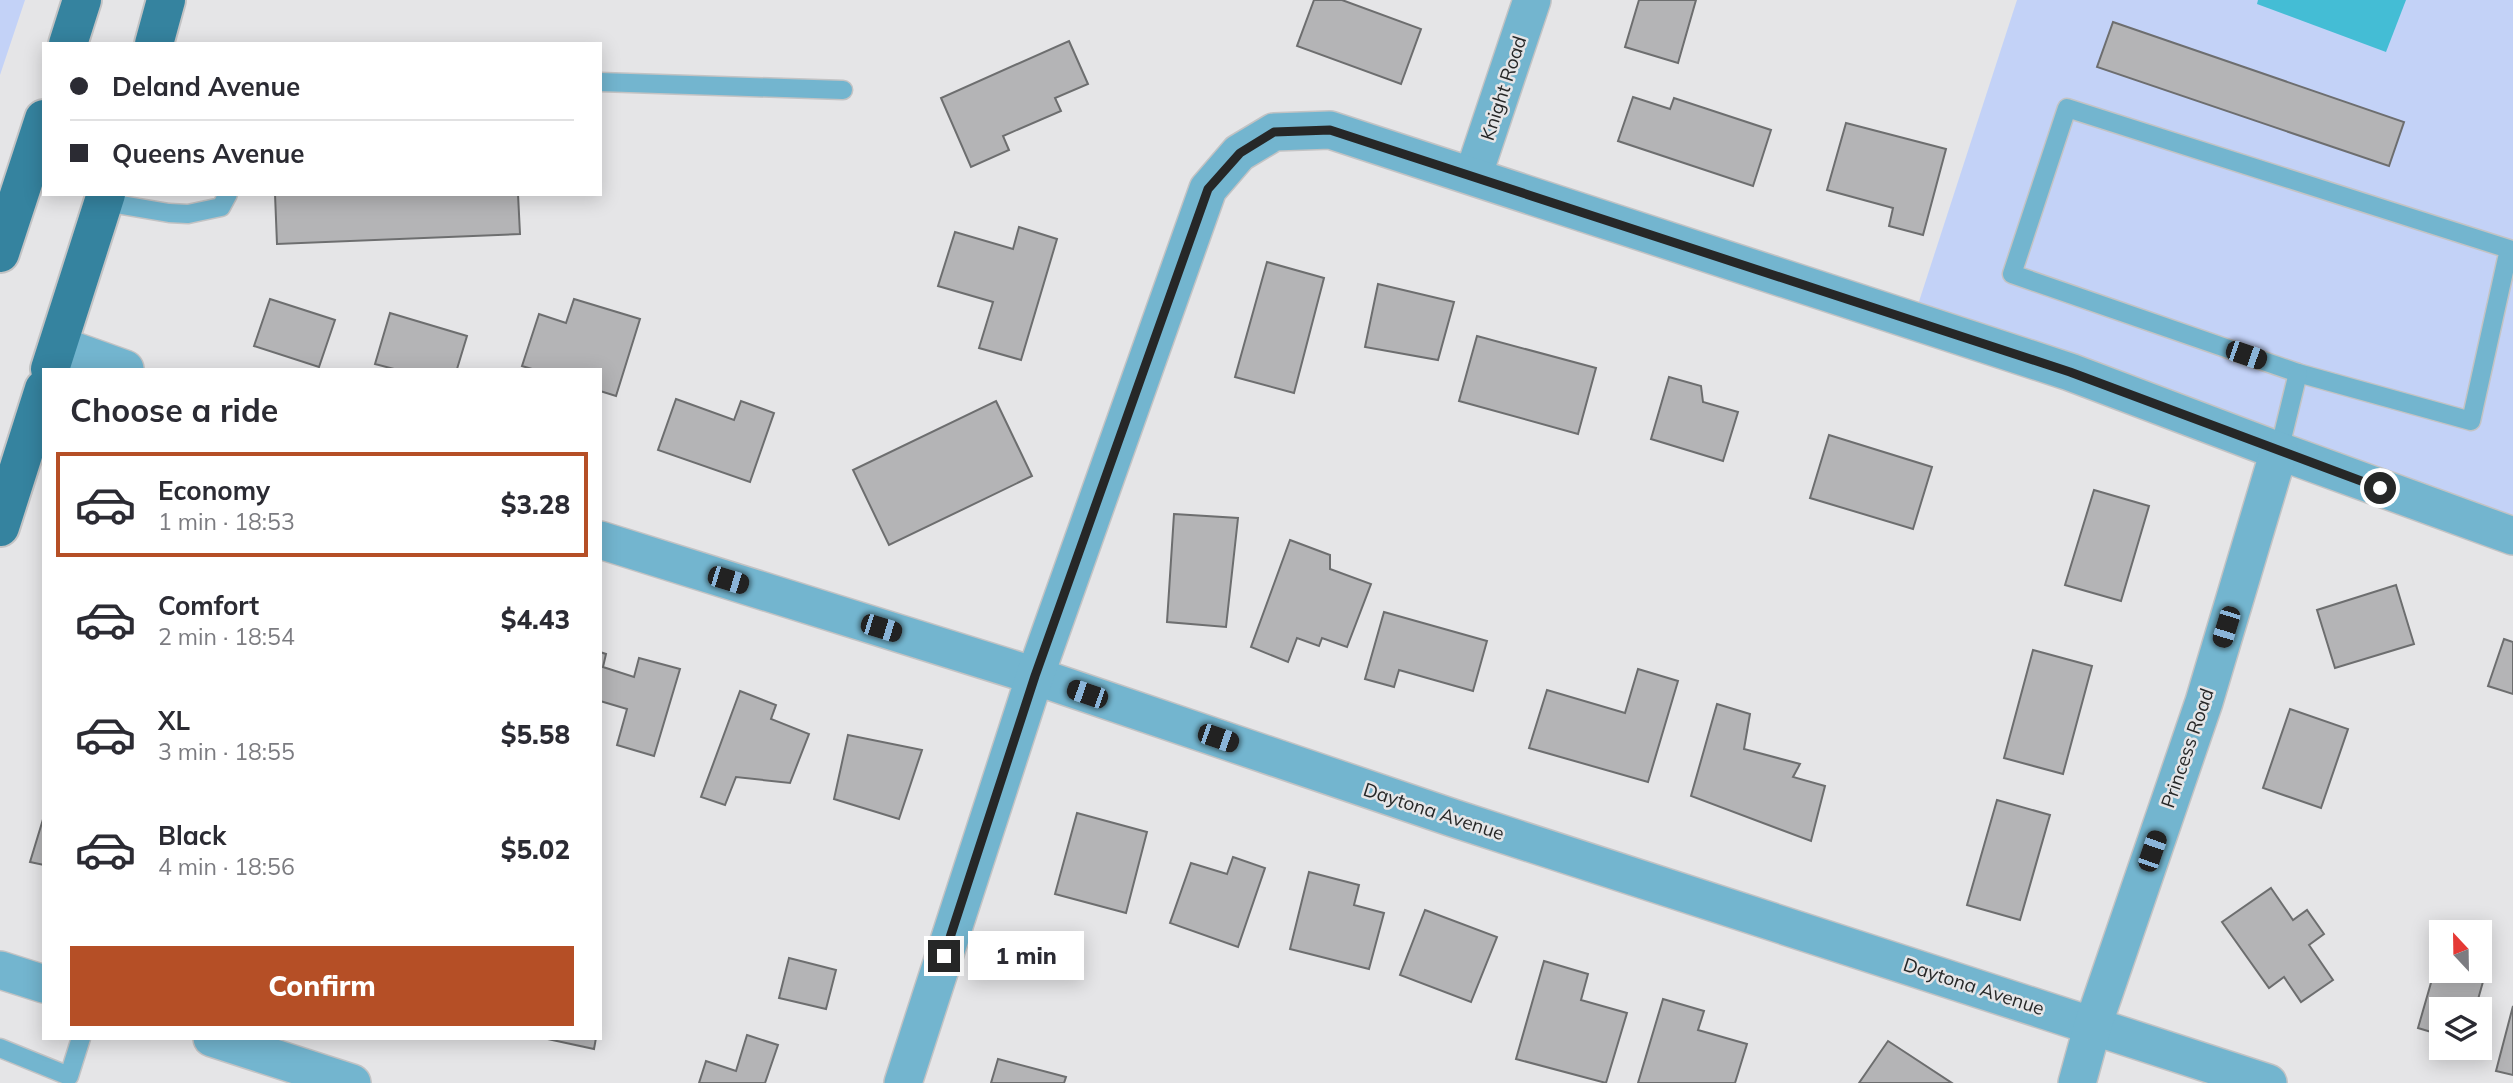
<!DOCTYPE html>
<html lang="en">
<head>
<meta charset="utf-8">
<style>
  :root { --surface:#fff; --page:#f2f2f3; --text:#2b2b33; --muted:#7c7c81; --line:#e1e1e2; --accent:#b54f26 }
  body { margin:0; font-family:Mulish,sans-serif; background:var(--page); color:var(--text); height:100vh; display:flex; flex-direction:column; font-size:26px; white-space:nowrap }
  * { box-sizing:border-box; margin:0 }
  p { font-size:23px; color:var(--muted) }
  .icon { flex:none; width:38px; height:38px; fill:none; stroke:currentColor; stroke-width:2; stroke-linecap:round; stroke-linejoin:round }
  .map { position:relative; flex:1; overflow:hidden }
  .sheet { position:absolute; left:42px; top:368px; width:560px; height:672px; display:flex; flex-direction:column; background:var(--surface); border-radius:0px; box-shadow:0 4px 18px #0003 }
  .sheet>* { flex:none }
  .banner { position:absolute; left:42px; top:42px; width:560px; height:154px; border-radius:0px; box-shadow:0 4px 18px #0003; display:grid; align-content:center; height:154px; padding:0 28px; background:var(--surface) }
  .needle { width:46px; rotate:338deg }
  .tools { position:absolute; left:2429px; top:920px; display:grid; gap:14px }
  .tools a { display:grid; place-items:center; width:63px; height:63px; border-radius:0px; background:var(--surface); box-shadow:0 4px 18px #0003; font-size:35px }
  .end { position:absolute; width:32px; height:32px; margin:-16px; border:9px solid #262727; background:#fff; box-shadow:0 0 0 4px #fff }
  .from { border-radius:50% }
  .bubble { position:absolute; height:49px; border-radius:0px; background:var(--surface); box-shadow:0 4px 18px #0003; font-size:23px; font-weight:800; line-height:49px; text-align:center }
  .car { position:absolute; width:21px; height:42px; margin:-21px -10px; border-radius:9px; box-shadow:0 0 5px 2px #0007; background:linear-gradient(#222 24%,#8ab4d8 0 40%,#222 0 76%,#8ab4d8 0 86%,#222 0) }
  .banner b { display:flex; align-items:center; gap:24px; height:66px; font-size:26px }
  .banner b+b { border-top:2px solid var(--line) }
  .banner i { width:18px; height:18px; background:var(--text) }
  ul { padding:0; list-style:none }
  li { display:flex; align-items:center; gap:21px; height:105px; margin:0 14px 10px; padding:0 14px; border:4px solid transparent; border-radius:0px }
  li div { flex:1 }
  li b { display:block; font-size:26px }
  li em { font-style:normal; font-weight:800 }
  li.active { border-color:var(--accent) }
  li>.icon { width:63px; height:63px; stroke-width:1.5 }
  h2 { padding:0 28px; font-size:32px; line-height:84px }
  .action { display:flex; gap:14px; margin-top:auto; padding:14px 28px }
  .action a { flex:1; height:80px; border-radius:0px; background:var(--accent); color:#fff; font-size:28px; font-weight:800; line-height:80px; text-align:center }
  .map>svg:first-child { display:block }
</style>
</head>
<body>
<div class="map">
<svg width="2513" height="1083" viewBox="0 0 2513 1083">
  <rect width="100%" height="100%" fill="#e5e5e7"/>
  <g fill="#c3d2f7">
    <polygon points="0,0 25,0 0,75"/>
    <polygon points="2017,0 2513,0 2513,529 1913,320"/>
  </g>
  <polygon fill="#44bdd5" points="2258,0 2406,0 2386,52 2257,4"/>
  <g fill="#b4b4b6" stroke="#6d6e6f" stroke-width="2">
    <polygon points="1314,0 1342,0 1421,29 1401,84 1297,46"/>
    <polygon points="1639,0 1696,0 1678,63 1625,47"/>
    <polygon points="2113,22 2404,122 2389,166 2097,67"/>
    <polygon points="1069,41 1088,84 1055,98 1061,111 1003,136 1009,150 971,167 941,98"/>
    <polygon points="1633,97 1670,109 1674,98 1771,130 1753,186 1618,141"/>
    <polygon points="1846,123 1946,149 1923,235 1889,226 1893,208 1827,190"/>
    <polygon points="275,194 518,194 520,234 277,244"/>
    <polygon points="1019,227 1057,239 1021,360 979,348 993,302 938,286 955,232 1013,249"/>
    <polygon points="1267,262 1324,278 1294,393 1235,377"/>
    <polygon points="1378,284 1454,302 1438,360 1365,347"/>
    <polygon points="270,299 335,320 319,367 254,346"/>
    <polygon points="574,299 640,319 616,396 600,391 600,369 532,369 522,366 539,314 566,323"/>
    <polygon points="390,313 467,336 457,369 394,369 375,364"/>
    <polygon points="1477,336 1596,368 1578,434 1459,401"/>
    <polygon points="1669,377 1701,386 1703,402 1738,412 1723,461 1651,439"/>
    <polygon points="676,399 734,420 741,401 774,413 750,482 658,450"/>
    <polygon points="996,401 1032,476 889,545 853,470"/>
    <polygon points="1829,435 1932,467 1913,529 1810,498"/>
    <polygon points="2094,490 2149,506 2121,601 2065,585"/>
    <polygon points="1174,514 1238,518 1226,627 1167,622"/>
    <polygon points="1290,540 1330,555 1330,569 1371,584 1347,647 1322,638 1319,646 1297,638 1288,662 1251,647"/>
    <polygon points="2396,585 2414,644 2335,668 2317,610"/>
    <polygon points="1384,612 1487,641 1473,691 1399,670 1394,687 1365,679"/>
    <polygon points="2504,639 2513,642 2513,694 2488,686"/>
    <polygon points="2033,650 2092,666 2063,774 2004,758"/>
    <polygon points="600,652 606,654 603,667 634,677 639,658 680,669 654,756 617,745 627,709 600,701"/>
    <polygon points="1638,669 1678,681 1648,782 1529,748 1547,690 1625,713"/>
    <polygon points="740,691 776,705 771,719 809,734 790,783 736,777 725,805 701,797"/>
    <polygon points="1717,704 1750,714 1744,749 1800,764 1793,777 1825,786 1811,841 1691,796"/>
    <polygon points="2290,709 2348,729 2321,808 2263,788"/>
    <polygon points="848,735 922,750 899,819 834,799"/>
    <polygon points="1997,800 2050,815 2020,920 1967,905"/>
    <polygon points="1077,813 1147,832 1126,913 1055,894"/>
    <polygon points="44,816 44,865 30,862"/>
    <polygon points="1233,857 1265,868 1238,947 1170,923 1191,863 1227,874"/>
    <polygon points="1309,872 1359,885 1354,905 1384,913 1369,969 1290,949"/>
    <polygon points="2271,888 2293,920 2307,910 2324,934 2309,945 2333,980 2301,1002 2284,977 2269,988 2222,922"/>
    <polygon points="1425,910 1497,937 1471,1002 1400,975"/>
    <polygon points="2441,948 2441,971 2480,971 2480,954 2490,957 2475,1010 2441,1010 2441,1035 2418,1028"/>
    <polygon points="789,958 836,970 826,1009 779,998"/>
    <polygon points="1544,961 1588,974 1581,1000 1627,1013 1606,1083 1516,1059"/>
    <polygon points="1663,999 1704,1011 1698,1030 1747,1044 1735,1083 1638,1083"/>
    <polygon points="2513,1006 2513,1075 2496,1071"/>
    <polygon points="747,1035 778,1045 765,1083 699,1083 706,1061 736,1071"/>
    <polygon points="543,1038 596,1038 594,1049"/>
    <polygon points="1888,1041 1952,1083 1859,1083"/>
    <polygon points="998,1059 1066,1077 1064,1083 991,1083"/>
  </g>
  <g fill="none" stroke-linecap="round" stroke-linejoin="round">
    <defs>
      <g id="service">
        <polyline points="600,82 843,90"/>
        <polygon points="2067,108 2509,249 2471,421 2298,373 2012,274"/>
        <polyline points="104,202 169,213 188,214 221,207 228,194"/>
        <polyline points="2279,451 2298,373"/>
        <polyline points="0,1048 69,1076 81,1038"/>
      </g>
      <g id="minor">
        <polyline points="1473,176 1532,0"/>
        <polyline points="58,345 125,369"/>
        <polyline points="600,540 1035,676 1453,818 2268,1083"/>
        <polyline points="0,970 44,984"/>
        <polyline points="212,1038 352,1083"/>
        <polyline points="903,1083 1035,676 1208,189 1239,153 1274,132 1330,130 2070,372 2279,451 2513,536"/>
        <polyline points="2077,1083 2093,1025 2204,702 2279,451"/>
      </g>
      <g id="primary">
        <polyline points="68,44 82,0"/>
        <polyline points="154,44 166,0"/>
        <polyline points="0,253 44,119"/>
        <polyline points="50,369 106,194"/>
        <polyline points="0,527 44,389"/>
      </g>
    </defs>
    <use href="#service" stroke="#c3c3c4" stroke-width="21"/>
    <use href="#minor" stroke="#c3c3c4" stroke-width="40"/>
    <use href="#primary" stroke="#c3c3c4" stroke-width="42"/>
    <use href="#service" stroke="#73b5cf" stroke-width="18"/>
    <use href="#minor" stroke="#73b5cf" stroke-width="37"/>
    <use href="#primary" stroke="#35839f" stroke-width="38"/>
  </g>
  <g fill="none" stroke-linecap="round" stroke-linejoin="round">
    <polyline stroke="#262727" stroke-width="9" points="944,956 1035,676 1208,189 1240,153 1274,132 1330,130 2070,372 2380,488"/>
  </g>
  <g text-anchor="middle" stroke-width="5" stroke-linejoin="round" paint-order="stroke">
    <g font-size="19" fill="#262727" stroke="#e5e5e7">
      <text transform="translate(1503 88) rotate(-72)" y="7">Knight Road</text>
      <text transform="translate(2187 748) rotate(-71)" y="7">Princess Road</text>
      <text transform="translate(1434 811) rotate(18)" y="7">Daytona Avenue</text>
      <text transform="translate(1974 986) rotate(18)" y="7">Daytona Avenue</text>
    </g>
  </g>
</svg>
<div class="tools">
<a><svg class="needle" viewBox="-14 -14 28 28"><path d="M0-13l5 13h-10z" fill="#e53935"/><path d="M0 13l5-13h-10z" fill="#7c7c81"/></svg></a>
<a><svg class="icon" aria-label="layers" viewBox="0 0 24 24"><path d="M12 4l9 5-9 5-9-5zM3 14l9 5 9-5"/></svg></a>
</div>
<i class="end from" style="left:2380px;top:488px"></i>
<i class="end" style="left:944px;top:956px"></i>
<div class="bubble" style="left:968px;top:931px;width:116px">1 min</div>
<i class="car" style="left:2246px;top:355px;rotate:109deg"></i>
<i class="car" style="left:728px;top:580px;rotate:107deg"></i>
<i class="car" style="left:2226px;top:627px;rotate:197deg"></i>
<i class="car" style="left:881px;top:628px;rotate:107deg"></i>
<i class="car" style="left:1087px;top:694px;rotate:289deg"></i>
<i class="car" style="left:1218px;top:738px;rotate:109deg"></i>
<i class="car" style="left:2152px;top:851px;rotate:19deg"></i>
<div class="banner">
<b><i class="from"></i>Deland Avenue</b>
<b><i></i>Queens Avenue</b>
</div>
<section class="sheet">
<h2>Choose a ride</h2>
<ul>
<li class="active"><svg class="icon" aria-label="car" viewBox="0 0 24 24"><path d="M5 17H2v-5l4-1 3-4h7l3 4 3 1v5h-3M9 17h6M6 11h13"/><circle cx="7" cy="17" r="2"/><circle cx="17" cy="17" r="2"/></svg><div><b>Economy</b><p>1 min · 18:53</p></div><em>$3.28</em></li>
<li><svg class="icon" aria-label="car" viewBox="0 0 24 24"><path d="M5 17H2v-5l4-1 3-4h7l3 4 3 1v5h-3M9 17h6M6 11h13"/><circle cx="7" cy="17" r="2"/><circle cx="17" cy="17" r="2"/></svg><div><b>Comfort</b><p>2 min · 18:54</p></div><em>$4.43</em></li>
<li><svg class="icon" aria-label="car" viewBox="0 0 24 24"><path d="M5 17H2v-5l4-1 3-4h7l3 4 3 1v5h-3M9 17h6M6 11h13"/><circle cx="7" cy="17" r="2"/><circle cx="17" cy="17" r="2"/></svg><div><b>XL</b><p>3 min · 18:55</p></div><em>$5.58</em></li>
<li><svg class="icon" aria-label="car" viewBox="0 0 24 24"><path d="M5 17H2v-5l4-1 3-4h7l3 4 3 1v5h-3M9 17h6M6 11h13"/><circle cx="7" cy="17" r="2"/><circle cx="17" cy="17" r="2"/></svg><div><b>Black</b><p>4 min · 18:56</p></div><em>$5.02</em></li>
</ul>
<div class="action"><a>Confirm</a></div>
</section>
</div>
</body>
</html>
